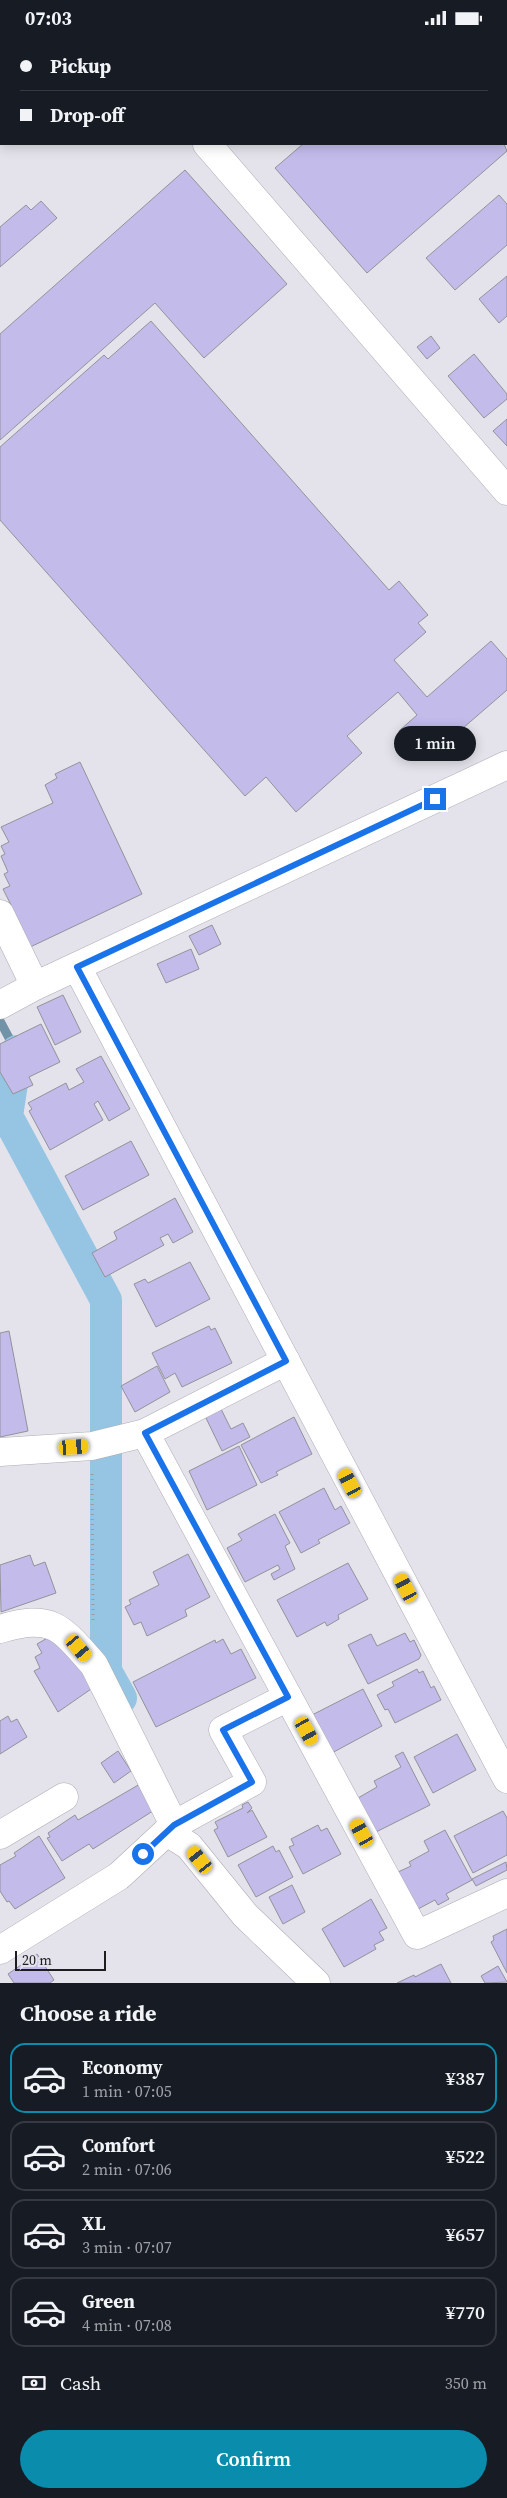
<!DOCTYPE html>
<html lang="en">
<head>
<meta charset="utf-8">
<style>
  :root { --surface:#171b24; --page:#242831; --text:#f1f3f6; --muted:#9ea1a6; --line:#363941; --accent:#0a8cac }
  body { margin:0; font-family:"Source Serif 4",serif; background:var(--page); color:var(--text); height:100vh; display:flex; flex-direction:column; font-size:19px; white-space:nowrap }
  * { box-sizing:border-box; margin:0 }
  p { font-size:16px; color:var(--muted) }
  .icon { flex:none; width:28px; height:28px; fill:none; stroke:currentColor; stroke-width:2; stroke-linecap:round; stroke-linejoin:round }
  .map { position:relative; height:1948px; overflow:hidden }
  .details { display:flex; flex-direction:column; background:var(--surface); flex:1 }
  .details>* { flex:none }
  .top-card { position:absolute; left:0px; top:0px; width:508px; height:110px; box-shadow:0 2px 12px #0003; display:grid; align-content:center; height:110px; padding:0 20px; background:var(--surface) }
  .scale { position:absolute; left:15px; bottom:12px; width:91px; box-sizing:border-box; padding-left:5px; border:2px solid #1d1c1f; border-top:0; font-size:14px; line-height:18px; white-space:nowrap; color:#1d1c1f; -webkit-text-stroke:4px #e4e3eb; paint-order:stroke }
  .end { position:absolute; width:22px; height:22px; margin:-11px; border:6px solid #1a73e8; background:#fff; box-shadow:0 0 0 2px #fff }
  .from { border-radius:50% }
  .bubble { position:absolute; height:35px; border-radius:18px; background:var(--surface); box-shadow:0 2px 12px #0003; font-size:16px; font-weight:600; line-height:35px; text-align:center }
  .car { position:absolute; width:15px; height:30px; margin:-15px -8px; border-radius:6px; box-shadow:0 0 4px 1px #0007; background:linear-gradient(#f5c518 24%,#345 0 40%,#f5c518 0 76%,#345 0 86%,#f5c518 0) }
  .top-card b { display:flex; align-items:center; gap:18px; height:48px; font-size:19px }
  .top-card b+b { border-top:1px solid var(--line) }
  .top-card i { width:12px; height:12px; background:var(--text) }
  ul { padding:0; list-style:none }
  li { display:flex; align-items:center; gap:15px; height:70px; margin:0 10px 8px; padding:0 10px; border:2px solid var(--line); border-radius:15px }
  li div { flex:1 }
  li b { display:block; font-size:19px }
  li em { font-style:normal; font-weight:600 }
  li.selected { border-color:var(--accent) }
  li>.icon { width:45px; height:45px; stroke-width:1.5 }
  h2 { padding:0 20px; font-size:22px; line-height:60px }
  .pay { display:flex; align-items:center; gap:12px; height:55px; padding:0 20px; font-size:19px }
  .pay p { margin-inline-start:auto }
  .cta { display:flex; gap:10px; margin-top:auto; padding:10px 20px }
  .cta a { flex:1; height:58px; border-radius:30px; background:var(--accent); color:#fff; font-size:20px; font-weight:600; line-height:58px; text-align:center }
  .status { display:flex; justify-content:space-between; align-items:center; height:35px; padding:0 25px; background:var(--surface); direction:ltr }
  .status svg { height:14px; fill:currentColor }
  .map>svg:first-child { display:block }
</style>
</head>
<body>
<div class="status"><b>07:03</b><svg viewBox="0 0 49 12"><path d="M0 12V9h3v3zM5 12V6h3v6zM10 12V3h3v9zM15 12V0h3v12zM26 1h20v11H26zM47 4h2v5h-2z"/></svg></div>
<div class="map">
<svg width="507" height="1948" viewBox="0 0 507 1948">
  <rect width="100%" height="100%" fill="#e4e3eb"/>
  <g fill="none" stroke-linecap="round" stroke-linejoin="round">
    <polyline stroke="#7292a8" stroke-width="9" points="0,986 15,1014"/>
    <polyline stroke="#96c5e3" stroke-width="32" points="17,1016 7,1081 106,1265 106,1636 121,1663"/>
  </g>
  <g fill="#c3bbea" stroke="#93929a">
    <polygon points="162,0 361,0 359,1"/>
    <polygon points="303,109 504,109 507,116 367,238 275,133"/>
    <polygon points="185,135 287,249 204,323 155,268 0,405 0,299"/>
    <polygon points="499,160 507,169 507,210 455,255 426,223"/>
    <polygon points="41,166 57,183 0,232 0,192 26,170 31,175"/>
    <polygon points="507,241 507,281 499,288 479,264"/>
    <polygon points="151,286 389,555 399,546 428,580 418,588 426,597 394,625 427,662 491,606 507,624 507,655 448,706 435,692 413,712 399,696 417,680 398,657 347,701 362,718 296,777 266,742 245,761 0,485 0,412 104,320 108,324"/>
    <polygon points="431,301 440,313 427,324 417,312"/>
    <polygon points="474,319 507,359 507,364 484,383 448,341"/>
    <polygon points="507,384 507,411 493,396"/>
    <polygon points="80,727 142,859 26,914 7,872 11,870 3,854 10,851 4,839 8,837 1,821 5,819 1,811 9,807 1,792 53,768 45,750 57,743 55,739"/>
    <polygon points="212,890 221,909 199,920 189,901"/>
    <polygon points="191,914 199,934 166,948 157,929"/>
    <polygon points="63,960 81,997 55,1010 37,972"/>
    <polygon points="41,989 60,1027 29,1042 33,1050 13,1059 0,1037 0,1009"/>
    <polygon points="101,1021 130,1074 109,1086 98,1066 94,1069 103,1085 50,1115 29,1076 32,1074 28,1068 66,1048 69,1055 84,1047 76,1034"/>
    <polygon points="131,1106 149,1140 83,1175 65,1141"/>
    <polygon points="175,1163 193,1197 173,1208 168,1199 160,1203 164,1210 105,1242 92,1218 117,1204 114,1197"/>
    <polygon points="190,1227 210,1264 156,1292 134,1249 145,1244 148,1248"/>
    <polygon points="209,1291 211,1295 215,1293 232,1328 182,1352 175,1338 165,1344 152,1318"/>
    <polygon points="9,1296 28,1396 0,1402 0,1298"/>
    <polygon points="157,1331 170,1357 135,1377 121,1351"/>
    <polygon points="221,1374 231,1394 243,1388 250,1402 222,1416 204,1379"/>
    <polygon points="294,1382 312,1419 276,1437 278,1440 261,1448 241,1410"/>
    <polygon points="239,1411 257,1450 207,1475 189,1436"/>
    <polygon points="324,1453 335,1475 341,1471 350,1488 318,1505 320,1508 301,1518 279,1477"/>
    <polygon points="275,1479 290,1508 285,1511 295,1534 274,1545 271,1539 280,1534 278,1530 245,1547 227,1513 242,1505 238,1499"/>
    <polygon points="188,1519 210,1562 185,1575 187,1581 147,1601 141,1587 134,1590 125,1572 131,1569 129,1565 159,1550 153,1537"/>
    <polygon points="30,1520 34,1531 45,1527 56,1558 1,1577 0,1530"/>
    <polygon points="348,1528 368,1564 338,1580 339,1584 327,1591 325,1587 297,1602 277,1565"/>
    <polygon points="56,1598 94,1652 58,1677 34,1636 40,1633 35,1622 42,1618 37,1609"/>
    <polygon points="405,1598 410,1607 414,1605 421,1620 419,1624 368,1649 348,1610 371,1599 377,1611"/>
    <polygon points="223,1604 231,1619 241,1614 256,1643 156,1692 133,1647 215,1605 216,1608"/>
    <polygon points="417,1634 419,1638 423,1636 431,1653 434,1651 441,1665 395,1688 388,1674 385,1675 377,1660 394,1651 392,1647"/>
    <polygon points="363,1654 382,1691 330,1719 310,1681"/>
    <polygon points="8,1681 11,1687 17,1684 27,1702 0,1719 0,1686"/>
    <polygon points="457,1699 476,1735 433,1758 414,1722"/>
    <polygon points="118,1716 131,1736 114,1748 101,1728"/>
    <polygon points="403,1717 430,1770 376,1797 358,1763 377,1752 374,1746 401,1732 395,1721"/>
    <polygon points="140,1749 156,1774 93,1814 89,1809 62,1826 47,1803 50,1802 48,1798 75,1780 78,1785"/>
    <polygon points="248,1767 252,1773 247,1778 252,1775 267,1802 228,1822 214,1795 218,1793 215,1787 243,1773 242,1770"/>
    <polygon points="503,1776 507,1783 507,1820 473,1838 454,1801"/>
    <polygon points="318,1790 321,1796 327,1793 341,1819 303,1839 289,1812 294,1810 291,1804"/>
    <polygon points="445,1795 472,1845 446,1859 449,1864 438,1870 435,1865 418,1874 398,1837 411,1831 409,1827 429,1816 424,1806"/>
    <polygon points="39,1801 65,1843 15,1874 9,1866 7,1867 0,1856 0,1830 16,1821 14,1818"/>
    <polygon points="273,1811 276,1817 279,1815 293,1842 256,1862 238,1830"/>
    <polygon points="506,1827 507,1835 476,1851 472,1844"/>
    <polygon points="292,1850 305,1877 283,1889 269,1862"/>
    <polygon points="371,1864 387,1893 379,1897 384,1905 374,1910 376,1914 344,1932 322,1894"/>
    <polygon points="507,1894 507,1938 491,1907 494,1905 493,1901"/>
    <polygon points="37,1919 54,1945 50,1948 14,1948 8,1939"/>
    <polygon points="441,1929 451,1948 397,1948 414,1940 415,1942"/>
    <polygon points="498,1931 507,1947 485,1948 481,1941"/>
  </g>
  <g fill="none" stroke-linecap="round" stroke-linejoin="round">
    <defs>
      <g id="minor">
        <polyline points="95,1 96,0"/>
        <polyline points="0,84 1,83"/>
        <polyline points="207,109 507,456"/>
        <polyline points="0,879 35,951"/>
        <polyline points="77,932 507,1744"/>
        <polyline points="0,970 35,951 507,730"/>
        <polyline points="286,1326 145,1398 417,1900 507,1858"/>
        <polyline points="0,1417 92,1411 145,1398"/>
        <path d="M0,1594c52,-16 61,-2 94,36l80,160"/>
        <polyline points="167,1797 189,1811 245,1880 316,1948"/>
        <polyline points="0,1800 64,1762"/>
        <polyline points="0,1915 119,1841 174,1790 252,1747 223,1695 288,1662"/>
      </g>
    </defs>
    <use href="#minor" stroke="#adacb4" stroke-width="29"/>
    <polyline stroke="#9b9aa0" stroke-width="3" stroke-dasharray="1 4" stroke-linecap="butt" points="92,1439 93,1585"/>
    <use href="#minor" stroke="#fff" stroke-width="28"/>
  </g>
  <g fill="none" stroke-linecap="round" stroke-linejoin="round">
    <polyline stroke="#1a73e8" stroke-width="6" points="143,1819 174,1790 252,1747 223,1695 288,1662 145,1398 286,1326 77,932 435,764"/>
  </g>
</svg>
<div class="scale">20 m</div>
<i class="end from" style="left:143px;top:1819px"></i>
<i class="end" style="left:435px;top:764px"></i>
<div class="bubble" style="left:394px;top:691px;width:82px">1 min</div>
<i class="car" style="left:74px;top:1412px;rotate:86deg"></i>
<i class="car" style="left:350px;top:1448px;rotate:332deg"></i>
<i class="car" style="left:406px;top:1553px;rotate:332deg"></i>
<i class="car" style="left:79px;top:1613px;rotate:140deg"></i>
<i class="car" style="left:307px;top:1696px;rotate:151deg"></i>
<i class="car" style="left:362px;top:1798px;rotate:331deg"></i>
<i class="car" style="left:200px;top:1825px;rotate:321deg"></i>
<div class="top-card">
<b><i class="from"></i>Pickup</b>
<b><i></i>Drop-off</b>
</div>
</div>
<section class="details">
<h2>Choose a ride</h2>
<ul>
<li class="selected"><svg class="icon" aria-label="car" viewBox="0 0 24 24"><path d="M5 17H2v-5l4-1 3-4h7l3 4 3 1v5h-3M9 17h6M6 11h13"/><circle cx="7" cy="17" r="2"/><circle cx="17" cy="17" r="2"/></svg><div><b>Economy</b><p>1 min · 07:05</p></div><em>¥387</em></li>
<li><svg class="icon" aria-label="car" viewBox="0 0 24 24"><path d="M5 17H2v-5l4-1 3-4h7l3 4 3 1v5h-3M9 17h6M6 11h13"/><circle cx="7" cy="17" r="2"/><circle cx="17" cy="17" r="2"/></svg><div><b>Comfort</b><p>2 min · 07:06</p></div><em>¥522</em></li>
<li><svg class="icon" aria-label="car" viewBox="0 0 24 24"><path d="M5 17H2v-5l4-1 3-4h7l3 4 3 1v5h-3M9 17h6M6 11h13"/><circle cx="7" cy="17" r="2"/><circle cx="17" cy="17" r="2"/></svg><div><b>XL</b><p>3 min · 07:07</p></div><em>¥657</em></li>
<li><svg class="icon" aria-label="car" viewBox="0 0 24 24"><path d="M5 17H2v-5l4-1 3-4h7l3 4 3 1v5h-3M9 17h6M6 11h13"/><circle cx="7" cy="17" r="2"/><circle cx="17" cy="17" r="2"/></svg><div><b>Green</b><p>4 min · 07:08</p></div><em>¥770</em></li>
</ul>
<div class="pay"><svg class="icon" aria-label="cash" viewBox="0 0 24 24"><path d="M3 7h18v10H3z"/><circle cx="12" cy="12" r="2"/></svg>Cash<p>350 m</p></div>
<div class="cta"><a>Confirm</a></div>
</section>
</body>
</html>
